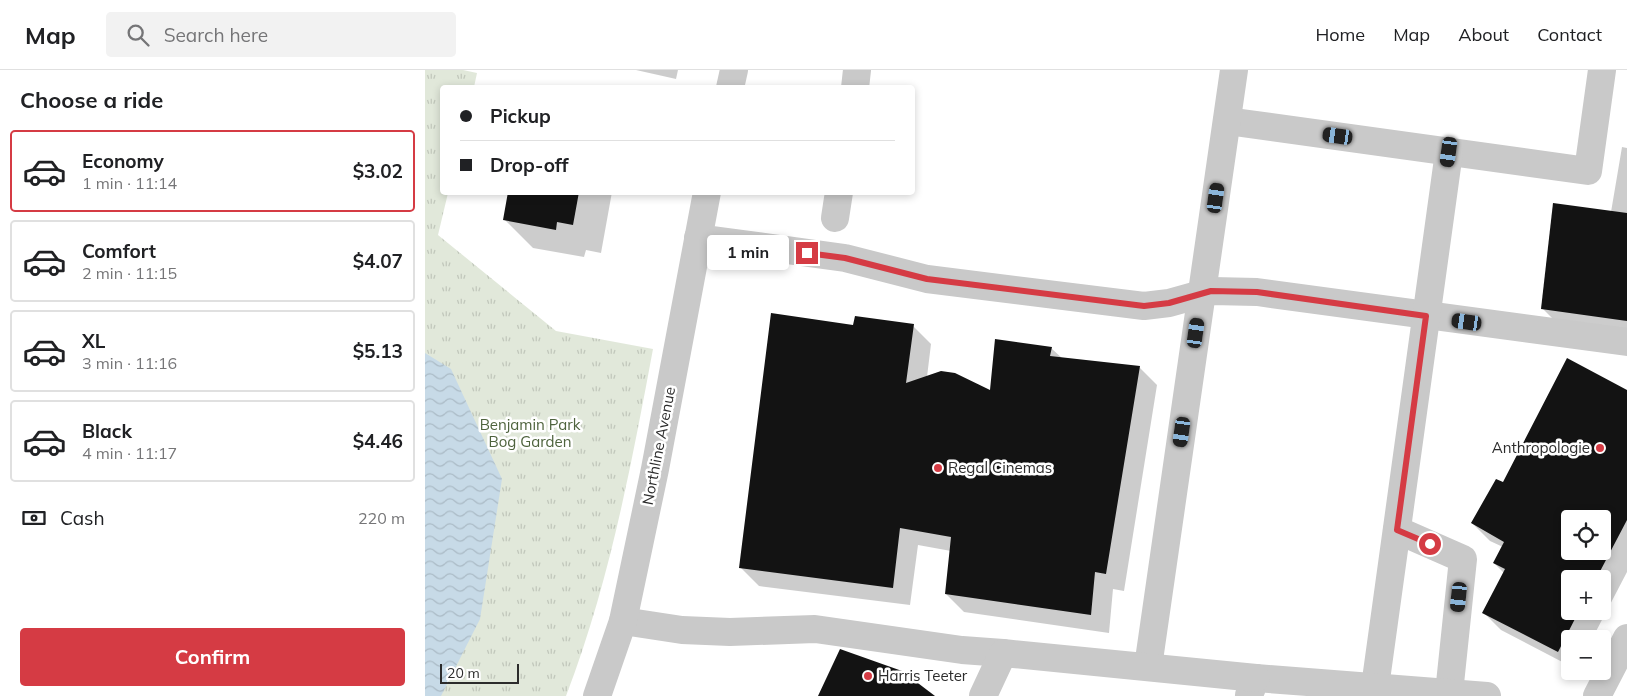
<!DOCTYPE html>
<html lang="en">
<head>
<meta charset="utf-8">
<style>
  :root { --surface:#fff; --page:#f2f2f2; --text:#202124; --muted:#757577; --line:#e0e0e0; --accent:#d53b44 }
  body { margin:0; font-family:Mulish,sans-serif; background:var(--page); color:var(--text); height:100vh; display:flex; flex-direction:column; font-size:19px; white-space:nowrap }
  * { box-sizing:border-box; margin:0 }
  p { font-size:16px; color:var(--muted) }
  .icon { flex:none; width:28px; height:28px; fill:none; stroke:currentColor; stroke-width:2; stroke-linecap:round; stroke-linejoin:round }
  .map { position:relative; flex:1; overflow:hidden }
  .drawer { display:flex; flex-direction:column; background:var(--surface); width:425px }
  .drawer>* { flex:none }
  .top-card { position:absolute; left:15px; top:15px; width:475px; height:110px; border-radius:5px; box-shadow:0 2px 8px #0003; display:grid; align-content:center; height:110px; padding:0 20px; background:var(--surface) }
  .buttons { position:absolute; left:1136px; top:440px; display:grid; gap:10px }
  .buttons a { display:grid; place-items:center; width:50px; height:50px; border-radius:5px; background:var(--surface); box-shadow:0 2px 8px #0003; font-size:25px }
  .scale { position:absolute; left:15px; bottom:12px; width:79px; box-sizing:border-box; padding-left:5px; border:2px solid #2c2c2c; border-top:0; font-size:14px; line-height:18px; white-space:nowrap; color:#2c2c2c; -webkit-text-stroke:4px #fff; paint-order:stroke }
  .end { position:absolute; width:22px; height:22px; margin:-11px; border:6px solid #d53b44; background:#fff; box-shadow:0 0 0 2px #fff }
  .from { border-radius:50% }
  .bubble { position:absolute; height:35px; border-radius:5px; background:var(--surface); box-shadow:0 2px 8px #0003; font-size:16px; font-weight:700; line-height:35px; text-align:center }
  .car { position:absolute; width:15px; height:30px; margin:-15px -8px; border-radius:6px; box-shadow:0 0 4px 1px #0007; background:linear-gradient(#222 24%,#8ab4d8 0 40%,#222 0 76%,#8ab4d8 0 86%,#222 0) }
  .top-card b { display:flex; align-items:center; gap:18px; height:48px; font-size:19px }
  .top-card b+b { border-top:1px solid var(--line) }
  .top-card i { width:12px; height:12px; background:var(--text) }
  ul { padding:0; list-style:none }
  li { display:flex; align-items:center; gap:15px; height:82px; margin:0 10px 8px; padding:0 10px; border:2px solid var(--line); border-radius:5px }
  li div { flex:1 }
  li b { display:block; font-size:19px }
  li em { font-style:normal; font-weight:700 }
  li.on { border-color:var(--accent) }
  li>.icon { width:45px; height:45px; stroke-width:1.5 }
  h2 { padding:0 20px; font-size:22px; line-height:60px }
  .pay { display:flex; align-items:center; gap:12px; height:55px; padding:0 20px; font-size:19px }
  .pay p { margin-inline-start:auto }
  .primary-button { display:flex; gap:10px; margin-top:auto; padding:10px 20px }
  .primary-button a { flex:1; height:58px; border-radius:5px; background:var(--accent); color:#fff; font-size:20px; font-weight:700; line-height:58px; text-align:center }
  header { display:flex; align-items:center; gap:30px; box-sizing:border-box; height:70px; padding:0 25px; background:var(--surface); border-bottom:1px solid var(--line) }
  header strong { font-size:24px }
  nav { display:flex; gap:28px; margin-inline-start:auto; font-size:18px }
  .search { width:350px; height:45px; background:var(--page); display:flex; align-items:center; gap:12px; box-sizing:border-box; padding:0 18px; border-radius:5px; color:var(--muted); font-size:19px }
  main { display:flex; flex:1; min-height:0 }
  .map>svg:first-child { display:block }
</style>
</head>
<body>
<header>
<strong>Map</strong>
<div class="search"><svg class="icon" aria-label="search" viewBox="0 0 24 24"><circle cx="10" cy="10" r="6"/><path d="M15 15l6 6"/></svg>Search here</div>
<nav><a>Home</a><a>Map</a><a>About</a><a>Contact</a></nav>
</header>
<main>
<section class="drawer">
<h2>Choose a ride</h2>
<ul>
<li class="on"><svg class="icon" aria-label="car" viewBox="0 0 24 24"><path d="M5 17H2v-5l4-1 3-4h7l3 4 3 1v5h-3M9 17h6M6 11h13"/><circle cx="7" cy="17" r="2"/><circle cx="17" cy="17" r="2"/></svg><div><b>Economy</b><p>1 min · 11:14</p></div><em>$3.02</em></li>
<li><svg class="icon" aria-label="car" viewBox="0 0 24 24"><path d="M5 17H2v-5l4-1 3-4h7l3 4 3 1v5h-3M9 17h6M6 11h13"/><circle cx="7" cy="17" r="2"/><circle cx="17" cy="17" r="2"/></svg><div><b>Comfort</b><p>2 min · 11:15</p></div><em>$4.07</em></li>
<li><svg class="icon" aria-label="car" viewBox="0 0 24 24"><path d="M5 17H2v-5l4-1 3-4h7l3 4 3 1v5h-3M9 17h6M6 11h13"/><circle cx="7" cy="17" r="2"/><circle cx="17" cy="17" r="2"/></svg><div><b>XL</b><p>3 min · 11:16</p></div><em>$5.13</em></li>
<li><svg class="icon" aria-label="car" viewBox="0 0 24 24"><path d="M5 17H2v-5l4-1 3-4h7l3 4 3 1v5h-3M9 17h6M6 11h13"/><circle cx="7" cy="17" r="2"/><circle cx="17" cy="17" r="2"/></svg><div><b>Black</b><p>4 min · 11:17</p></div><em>$4.46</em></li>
</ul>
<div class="pay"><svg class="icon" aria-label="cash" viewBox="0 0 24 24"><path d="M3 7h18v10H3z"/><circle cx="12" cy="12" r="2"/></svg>Cash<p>220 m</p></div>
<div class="primary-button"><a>Confirm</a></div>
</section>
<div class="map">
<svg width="1202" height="626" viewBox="0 0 1202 626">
  <defs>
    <pattern id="park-tufts" width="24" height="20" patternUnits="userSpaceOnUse" patternTransform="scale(1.25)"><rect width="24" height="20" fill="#e1e8da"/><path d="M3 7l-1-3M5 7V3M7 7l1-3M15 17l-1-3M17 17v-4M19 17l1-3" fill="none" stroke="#c1c7bb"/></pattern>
    <pattern id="water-waves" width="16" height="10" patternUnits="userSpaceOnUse" patternTransform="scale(1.25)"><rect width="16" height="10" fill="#c7dae7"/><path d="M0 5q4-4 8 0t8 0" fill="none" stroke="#abbbc6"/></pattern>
  </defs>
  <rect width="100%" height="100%" fill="#fff"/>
  <path fill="url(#park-tufts)" d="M0,0h38l14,3 -3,14 -31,1v104l5,1 -10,42 118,96 97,18c-22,118 -44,235 -87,347h-141z"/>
  <polygon fill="url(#water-waves)" points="0,283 26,299 77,409 55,549 16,626 0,626"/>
  <g fill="#0003" fill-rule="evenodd">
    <polygon points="211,0 253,0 251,9"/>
    <polygon points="1197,77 1202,78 1202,266 1135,256 1117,238 1186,142"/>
    <polygon points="84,122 187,122 176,183 161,180 159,187 108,178 80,150"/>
    <polygon points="488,256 506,274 502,307 566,322 626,278 638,289 714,297 732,315 699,521 688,519 684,563 539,542 521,524 526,481 493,475 485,535 334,516 316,498 429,257"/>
    <path d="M1202,321v181l-35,67h-22v27l-69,-36 -18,-18 21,-39 -10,-10 9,-16 -13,-6 -18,-18 31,-39zM1145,449h33v32h-33zM1145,509h33v32h-33z"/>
  </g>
  <g fill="#131313" fill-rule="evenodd">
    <polygon points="83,122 154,122 148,155 132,152 131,160 78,150"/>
    <polygon points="1128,133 1202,143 1202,251 1116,239"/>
    <polygon points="346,243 428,255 430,246 489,254 481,313 516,301 530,303 565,320 570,269 627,277 625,286 715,296 681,504 670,502 666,545 520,524 526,467 475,458 468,518 314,498"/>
    <path d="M1142,288l60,32v130l-31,59h-26v32h9l-21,41 -76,-39 23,-44 -12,-6 11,-21 -33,-19 25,-44 7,3zM1145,449h33v32h-33z"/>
    <polygon points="415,579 477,601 510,626 393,626"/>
  </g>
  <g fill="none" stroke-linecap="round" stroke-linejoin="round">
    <g stroke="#c9c9c9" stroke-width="28">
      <polyline points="305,18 309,0"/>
      <polyline points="430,18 432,0"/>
      <polyline points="802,51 1163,101 1177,0"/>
      <polyline points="410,148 414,122"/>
      <polyline points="273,168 420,188 502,209 719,236 744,233 787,221 832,222 1202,272"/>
      <polyline points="972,460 1038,489 1024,623"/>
      <polyline points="198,551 257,560 305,562 390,559 537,580 578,583"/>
      <polyline points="723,597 809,0"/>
      <polyline points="950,617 1024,82"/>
      <polyline points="824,625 831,608 1062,626"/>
      <polyline points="172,626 198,551 230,399 282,122"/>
      <polyline points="558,626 578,583 831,608"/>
      <polyline points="1172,626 1202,568"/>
    </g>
  </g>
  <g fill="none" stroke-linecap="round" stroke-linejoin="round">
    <polyline stroke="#d53b44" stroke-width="6" points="382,183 420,188 502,209 719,236 744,233 786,221 832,222 1001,246 972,460 1005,474"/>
  </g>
  <g fill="#d53b44" stroke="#fff" stroke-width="2">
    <circle cx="1175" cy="378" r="5"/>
    <circle cx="513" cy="398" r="5"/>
    <circle cx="443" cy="606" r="5"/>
  </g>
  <g text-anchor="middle" stroke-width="5" stroke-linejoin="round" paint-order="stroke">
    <g font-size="15" fill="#4e633d" stroke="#fff">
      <text x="105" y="360">Benjamin Park<tspan x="105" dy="17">Bog Garden</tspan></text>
    </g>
    <g font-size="15" fill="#2c2c2c" stroke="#fff">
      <text transform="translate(234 376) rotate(-79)" y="5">Northline Avenue</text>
    </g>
    <g font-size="15" fill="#2c2c2c" stroke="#fff" text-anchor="start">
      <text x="1165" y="383" text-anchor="end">Anthropologie</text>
      <text x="523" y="403">Regal Cinemas</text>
      <text x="453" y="611">Harris Teeter</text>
    </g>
  </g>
</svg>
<div class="buttons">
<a><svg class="icon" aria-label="locate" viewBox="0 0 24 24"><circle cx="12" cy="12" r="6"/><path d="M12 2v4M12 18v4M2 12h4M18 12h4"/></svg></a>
<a>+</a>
<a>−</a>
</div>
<div class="scale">20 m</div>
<i class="end from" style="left:1005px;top:474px"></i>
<i class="end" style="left:382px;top:183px"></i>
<div class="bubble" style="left:282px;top:165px;width:82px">1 min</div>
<i class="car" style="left:913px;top:66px;rotate:278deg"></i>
<i class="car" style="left:1024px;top:82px;rotate:188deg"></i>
<i class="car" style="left:791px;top:128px;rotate:8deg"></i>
<i class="car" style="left:1042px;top:252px;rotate:278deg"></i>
<i class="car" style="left:771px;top:263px;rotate:8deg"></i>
<i class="car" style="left:757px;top:362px;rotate:188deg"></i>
<i class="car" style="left:1034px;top:527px;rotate:186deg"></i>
<div class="top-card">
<b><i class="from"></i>Pickup</b>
<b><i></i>Drop-off</b>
</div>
</div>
</main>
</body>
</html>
